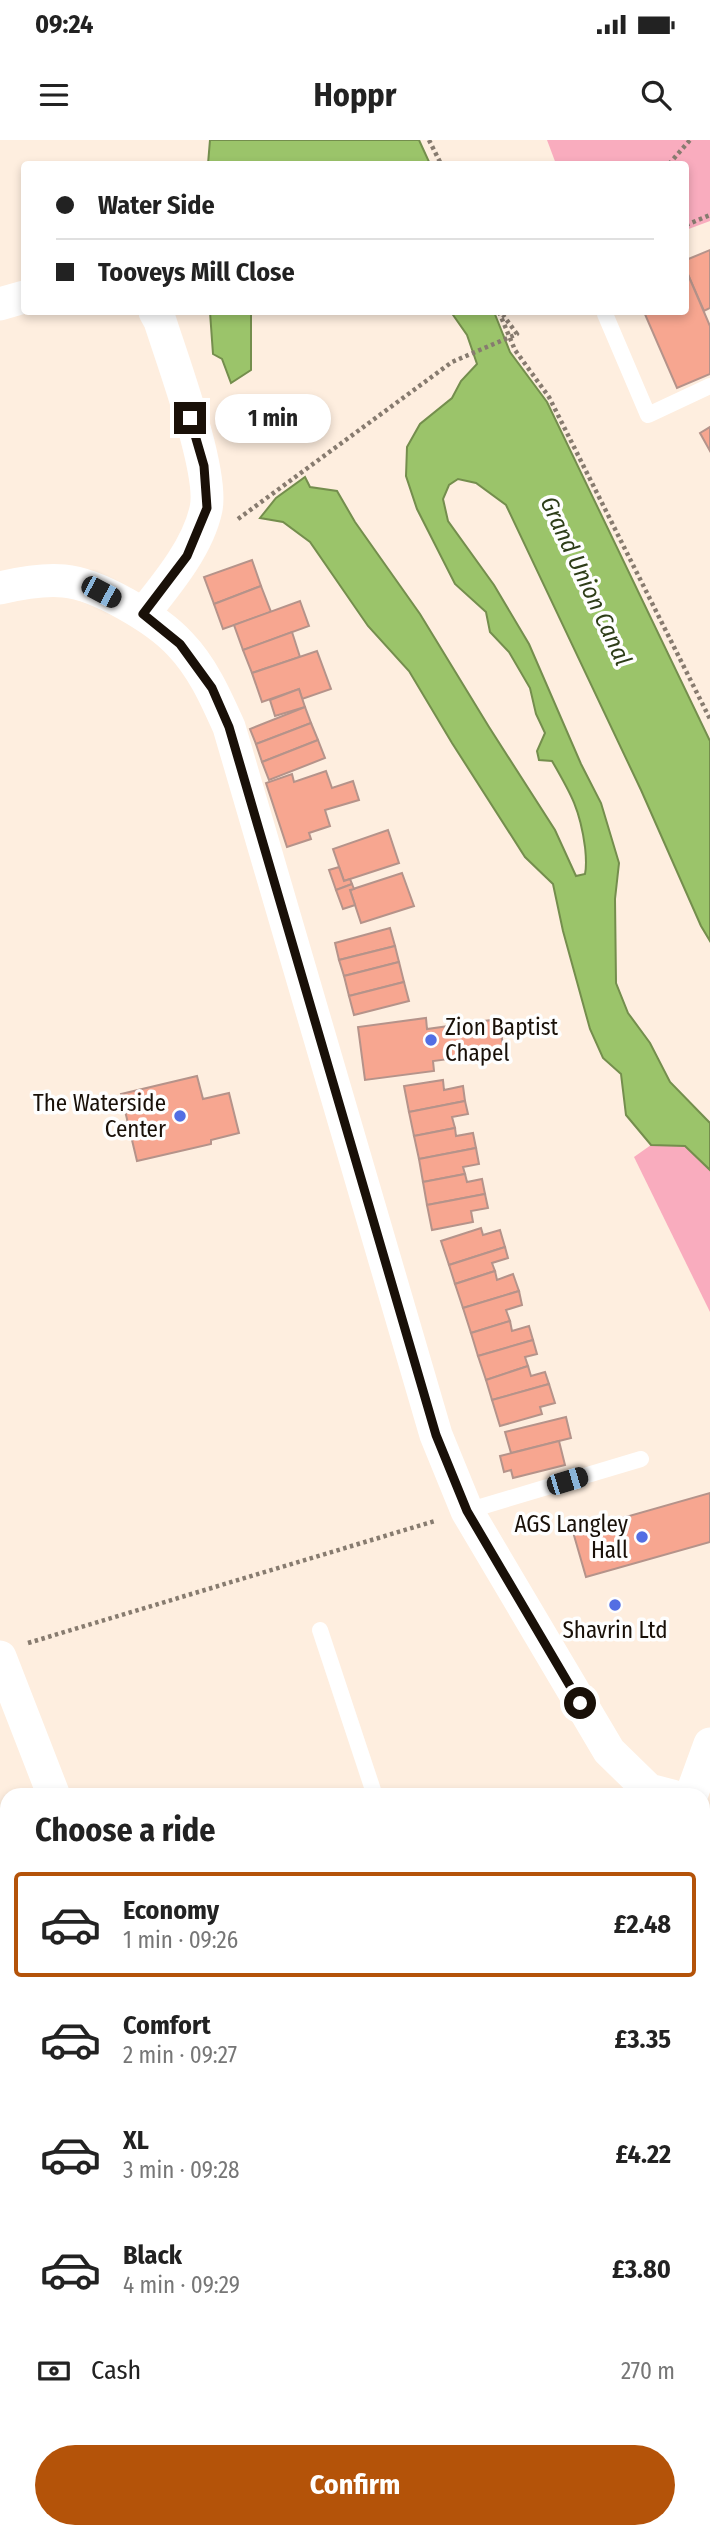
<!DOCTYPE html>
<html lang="en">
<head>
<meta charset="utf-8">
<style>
  :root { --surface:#fff; --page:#f6f6f6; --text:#222; --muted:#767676; --line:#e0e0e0; --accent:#b45309 }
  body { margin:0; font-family:"Fira Sans Condensed",sans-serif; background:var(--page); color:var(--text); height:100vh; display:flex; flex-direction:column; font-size:26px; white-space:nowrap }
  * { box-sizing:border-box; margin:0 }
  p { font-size:23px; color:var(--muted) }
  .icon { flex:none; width:38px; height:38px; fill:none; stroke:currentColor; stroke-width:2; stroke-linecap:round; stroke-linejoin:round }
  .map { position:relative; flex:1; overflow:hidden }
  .panel { position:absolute; left:0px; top:1648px; width:710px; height:751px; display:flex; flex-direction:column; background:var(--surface); border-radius:21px 21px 0 0; box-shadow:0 4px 10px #0003 }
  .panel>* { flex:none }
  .banner { position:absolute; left:21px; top:21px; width:668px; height:154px; border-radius:7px; box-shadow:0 4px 10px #0003; display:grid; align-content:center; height:154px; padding:0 35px; background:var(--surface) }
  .end { position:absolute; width:32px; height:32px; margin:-16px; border:9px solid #191008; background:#fff; box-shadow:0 0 0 4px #fff }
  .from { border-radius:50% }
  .bubble { position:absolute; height:49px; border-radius:24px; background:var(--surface); box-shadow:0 4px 10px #0003; font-size:23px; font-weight:700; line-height:49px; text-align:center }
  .car { position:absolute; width:21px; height:42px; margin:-21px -10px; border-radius:9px; box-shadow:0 0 5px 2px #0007; background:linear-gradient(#222 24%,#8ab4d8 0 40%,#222 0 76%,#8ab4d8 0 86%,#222 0) }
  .banner b { display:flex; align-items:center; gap:24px; height:66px; font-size:26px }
  .banner b+b { border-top:2px solid var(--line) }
  .banner i { width:18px; height:18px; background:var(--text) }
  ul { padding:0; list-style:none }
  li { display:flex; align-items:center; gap:21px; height:105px; margin:0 14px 10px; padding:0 21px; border:4px solid transparent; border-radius:7px }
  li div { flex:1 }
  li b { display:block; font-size:26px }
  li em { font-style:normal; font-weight:700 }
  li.active { border-color:var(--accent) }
  li>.icon { width:63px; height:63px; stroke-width:1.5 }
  h2 { padding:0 35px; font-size:32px; line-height:84px }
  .pay { display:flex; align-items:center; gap:18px; height:77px; padding:0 35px; font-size:26px }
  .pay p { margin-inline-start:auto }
  .cta { display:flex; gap:14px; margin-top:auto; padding:14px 35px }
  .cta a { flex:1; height:80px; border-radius:42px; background:var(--accent); color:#fff; font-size:28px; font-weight:700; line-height:80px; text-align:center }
  .status { display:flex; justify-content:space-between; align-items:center; height:49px; padding:0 35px; background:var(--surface); direction:ltr }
  .status svg { height:19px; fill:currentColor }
  header { display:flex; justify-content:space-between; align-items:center; height:91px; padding:0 35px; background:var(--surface); font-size:32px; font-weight:700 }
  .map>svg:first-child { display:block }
</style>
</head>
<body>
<div class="status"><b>09:24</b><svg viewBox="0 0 49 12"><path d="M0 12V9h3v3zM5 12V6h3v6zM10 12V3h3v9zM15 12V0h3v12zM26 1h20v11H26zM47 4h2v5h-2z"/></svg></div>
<header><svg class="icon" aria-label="menu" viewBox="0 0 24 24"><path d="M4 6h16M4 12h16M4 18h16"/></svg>Hoppr<svg class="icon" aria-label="search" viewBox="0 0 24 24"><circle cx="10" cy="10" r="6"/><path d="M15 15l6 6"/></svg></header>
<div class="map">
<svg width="710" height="2399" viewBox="0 0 710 2399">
  <rect width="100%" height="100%" fill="#feeedf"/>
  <g fill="#f9acbe">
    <polygon points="547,0 710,0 710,81 686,90 686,24 556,24"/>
    <polygon points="651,1005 685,1006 710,1030 710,1172 634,1017"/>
  </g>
  <g fill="#9bc46a" stroke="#748e4d" stroke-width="2">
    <polygon points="210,0 419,0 430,24 208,24"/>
    <polygon points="210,172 251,172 251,230 231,243 222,219 213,214"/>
    <path d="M451,172h43l16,40 37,50 163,339v200l-9,-15 -60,-136 -135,-285 -30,-22 -18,-4 -9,6 -6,14 5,22 46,64 35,59 52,120 20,39 18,60 -4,36 1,84 12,30 22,30 20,39 40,41v47l-25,-24 -34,-1 -25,-30 -5,-41 -18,-16 -13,-29 -27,-98 -10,-47 -28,-27 -73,-114 -43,-72 -41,-45 -58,-84 -27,-20 -23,-4 16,-20 29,-21 5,10 27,4 18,31 65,92 69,113 66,103 21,46 9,-2c2,-10 1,-17 0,-27 -5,-38 -14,-53 -33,-86l-13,-1 -2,-9 8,-18 -9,-19 -6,-26 -21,-36 -19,-20 -4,-20 -31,-28 -38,-75 -11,-33 1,-29 13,-23 32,-26 9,-17 16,-17 -10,-29z"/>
  </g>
  <g fill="#f7a690" stroke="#b5938a" stroke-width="2">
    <polygon points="710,110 710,168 704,171 686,130 686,120"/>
    <polygon points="686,130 710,186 710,234 677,248 644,172 686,172"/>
    <polygon points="710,287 710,311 700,293"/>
    <polygon points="252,420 261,446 214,464 204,437"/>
    <polygon points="261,446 271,472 223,489 214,464"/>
    <polygon points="300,461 309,486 243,510 234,485"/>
    <polygon points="292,492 300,517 252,533 243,510"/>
    <polygon points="317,511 331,549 302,559 299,549 262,562 252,533"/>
    <polygon points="299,549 305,567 275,576 270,560"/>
    <polygon points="305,567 311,583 256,604 250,589"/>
    <polygon points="311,583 318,600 262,622 256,604"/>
    <polygon points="318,600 325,618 269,640 262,622"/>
    <polygon points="326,631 332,648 353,641 359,660 325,670 330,686 309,693 311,699 287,707 266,643 292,634 294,642"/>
    <polygon points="388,690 399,723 344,741 333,709"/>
    <polygon points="339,727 344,741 350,739 352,744 336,750 329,730"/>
    <polygon points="402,733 414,766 361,783 350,750"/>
    <polygon points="352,744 354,749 350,750 355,765 343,769 336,750"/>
    <polygon points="390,788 395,806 339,820 335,803"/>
    <polygon points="395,806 399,822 344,836 339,820"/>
    <polygon points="399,822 404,842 349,856 344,836"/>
    <polygon points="404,842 409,861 354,875 349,856"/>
    <polygon points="426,878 427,889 499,879 504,912 433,921 434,931 365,940 358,887"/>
    <polygon points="197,936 203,959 229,953 239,993 211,1000 211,1004 137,1021 121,954"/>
    <polygon points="443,940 444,950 463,946 465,961 409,972 404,946"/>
    <polygon points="465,961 468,974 452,977 455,988 414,996 409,972"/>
    <polygon points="455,988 456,996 473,993 476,1008 419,1019 414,996"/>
    <polygon points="476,1008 479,1024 463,1027 465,1034 423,1042 419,1019"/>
    <polygon points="465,1034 467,1042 482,1039 485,1054 427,1065 423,1042"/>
    <polygon points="485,1054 488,1068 471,1071 473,1082 432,1090 427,1065"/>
    <polygon points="481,1088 483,1095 500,1090 505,1107 449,1125 441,1101"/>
    <polygon points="505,1107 508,1118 492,1123 495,1131 455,1144 449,1125"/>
    <polygon points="495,1131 497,1140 513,1134 519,1151 463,1168 455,1144"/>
    <polygon points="519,1151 522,1165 506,1170 510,1181 471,1193 463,1168"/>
    <polygon points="510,1181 512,1191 529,1186 533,1200 478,1216 471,1193"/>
    <polygon points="533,1200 537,1214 525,1217 528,1226 486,1240 478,1216"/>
    <polygon points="528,1226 531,1236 545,1232 549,1244 492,1260 486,1240"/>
    <polygon points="549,1244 555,1263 540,1267 542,1274 500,1286 492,1260"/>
    <polygon points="566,1277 571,1298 511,1313 505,1292"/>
    <polygon points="559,1301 565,1325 513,1338 511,1330 504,1332 500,1316"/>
    <polygon points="710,1353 710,1402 586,1437 573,1392"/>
  </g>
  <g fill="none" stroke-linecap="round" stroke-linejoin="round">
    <g stroke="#877b6f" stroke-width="4.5" stroke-dasharray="3.5 3.5" stroke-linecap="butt">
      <polyline points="429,0 441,24"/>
      <polyline points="669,24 690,0"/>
      <polyline points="686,85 710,75"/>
      <polyline points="499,172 515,210 549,257 710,579"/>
      <polyline points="238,379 452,222 517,194 503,175"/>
      <polyline points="28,1503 435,1381"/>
    </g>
    <g stroke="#fff" stroke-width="16">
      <polyline points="605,174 648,275 710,246"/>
      <polyline points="467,1371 641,1319"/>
      <polyline points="320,1490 375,1656"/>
      <polyline points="704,1821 710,1819"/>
      <polyline points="0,2113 7,2110"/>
      <polyline points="704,2219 710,2272"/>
    </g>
    <g stroke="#fff" stroke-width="33">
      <polyline points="0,164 24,157"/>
      <path d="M0,448c21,-5 42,-9 64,-7 34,3 93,38 116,63 23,24 36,54 49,83l207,708 31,76 142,240 40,39 23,6"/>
      <path d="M143,474c24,-30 55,-67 63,-105 8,-37 -33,-147 -46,-188l-5,-9"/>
      <polyline points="0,1517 54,1656"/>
      <polyline points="691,1656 710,1604"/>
      <polyline points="704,1738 710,1771"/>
      <polyline points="704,2026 710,2012"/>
      <polyline points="0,2369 7,2366"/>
      <polyline points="324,2392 326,2399"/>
    </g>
  </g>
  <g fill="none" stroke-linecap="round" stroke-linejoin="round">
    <polyline stroke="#191008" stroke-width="9" points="190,278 204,326 207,368 187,416 143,474 180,504 212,548 229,587 436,1295 467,1371 580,1563"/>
  </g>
  <g fill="#536ee3" stroke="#fefefe" stroke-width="2.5">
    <circle cx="431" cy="900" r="7"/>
    <circle cx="180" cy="976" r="7"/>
    <circle cx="642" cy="1397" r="7"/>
    <circle cx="615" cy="1465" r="7"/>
  </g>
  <g text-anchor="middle" stroke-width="7" stroke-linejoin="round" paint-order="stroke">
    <g font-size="23" fill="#191008" stroke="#fefefe" text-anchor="end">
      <text x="445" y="895" text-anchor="start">Zion Baptist<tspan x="445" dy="26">Chapel</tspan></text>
      <text x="166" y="971">The Waterside<tspan x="166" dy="26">Center</tspan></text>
      <text x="628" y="1392">AGS Langley<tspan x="628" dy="26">Hall</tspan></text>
      <text x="615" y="1498" text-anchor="middle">Shavrin Ltd</text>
    </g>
    <g font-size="24" font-style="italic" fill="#2d3d18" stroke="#fefefe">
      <text transform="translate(586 441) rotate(65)" y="8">Grand Union Canal</text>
    </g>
  </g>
</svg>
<i class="end from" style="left:580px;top:1563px"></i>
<i class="end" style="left:190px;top:278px"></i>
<div class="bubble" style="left:215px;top:254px;width:116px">1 min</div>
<i class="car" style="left:101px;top:452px;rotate:118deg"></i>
<i class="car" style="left:567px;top:1341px;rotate:73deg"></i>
<div class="banner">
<b><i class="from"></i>Water Side</b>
<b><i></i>Tooveys Mill Close</b>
</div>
<section class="panel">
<h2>Choose a ride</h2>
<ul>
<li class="active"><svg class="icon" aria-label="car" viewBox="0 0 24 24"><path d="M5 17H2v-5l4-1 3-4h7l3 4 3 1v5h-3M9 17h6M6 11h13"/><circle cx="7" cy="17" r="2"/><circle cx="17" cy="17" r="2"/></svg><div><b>Economy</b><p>1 min · 09:26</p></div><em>£2.48</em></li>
<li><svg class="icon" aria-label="car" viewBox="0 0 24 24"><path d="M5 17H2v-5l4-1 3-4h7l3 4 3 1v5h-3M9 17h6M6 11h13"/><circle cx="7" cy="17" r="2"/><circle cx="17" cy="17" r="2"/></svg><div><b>Comfort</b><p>2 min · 09:27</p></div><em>£3.35</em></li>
<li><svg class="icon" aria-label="car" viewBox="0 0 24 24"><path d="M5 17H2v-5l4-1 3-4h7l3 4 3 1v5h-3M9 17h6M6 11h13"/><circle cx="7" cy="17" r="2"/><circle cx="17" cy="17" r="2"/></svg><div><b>XL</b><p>3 min · 09:28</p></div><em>£4.22</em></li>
<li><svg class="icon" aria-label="car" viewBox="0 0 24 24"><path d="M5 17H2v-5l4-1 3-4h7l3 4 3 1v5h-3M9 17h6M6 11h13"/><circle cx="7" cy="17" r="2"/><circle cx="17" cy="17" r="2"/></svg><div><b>Black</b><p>4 min · 09:29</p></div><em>£3.80</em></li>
</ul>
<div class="pay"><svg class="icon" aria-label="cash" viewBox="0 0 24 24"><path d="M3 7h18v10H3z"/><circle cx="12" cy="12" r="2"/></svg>Cash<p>270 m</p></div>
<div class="cta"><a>Confirm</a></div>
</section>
</div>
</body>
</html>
